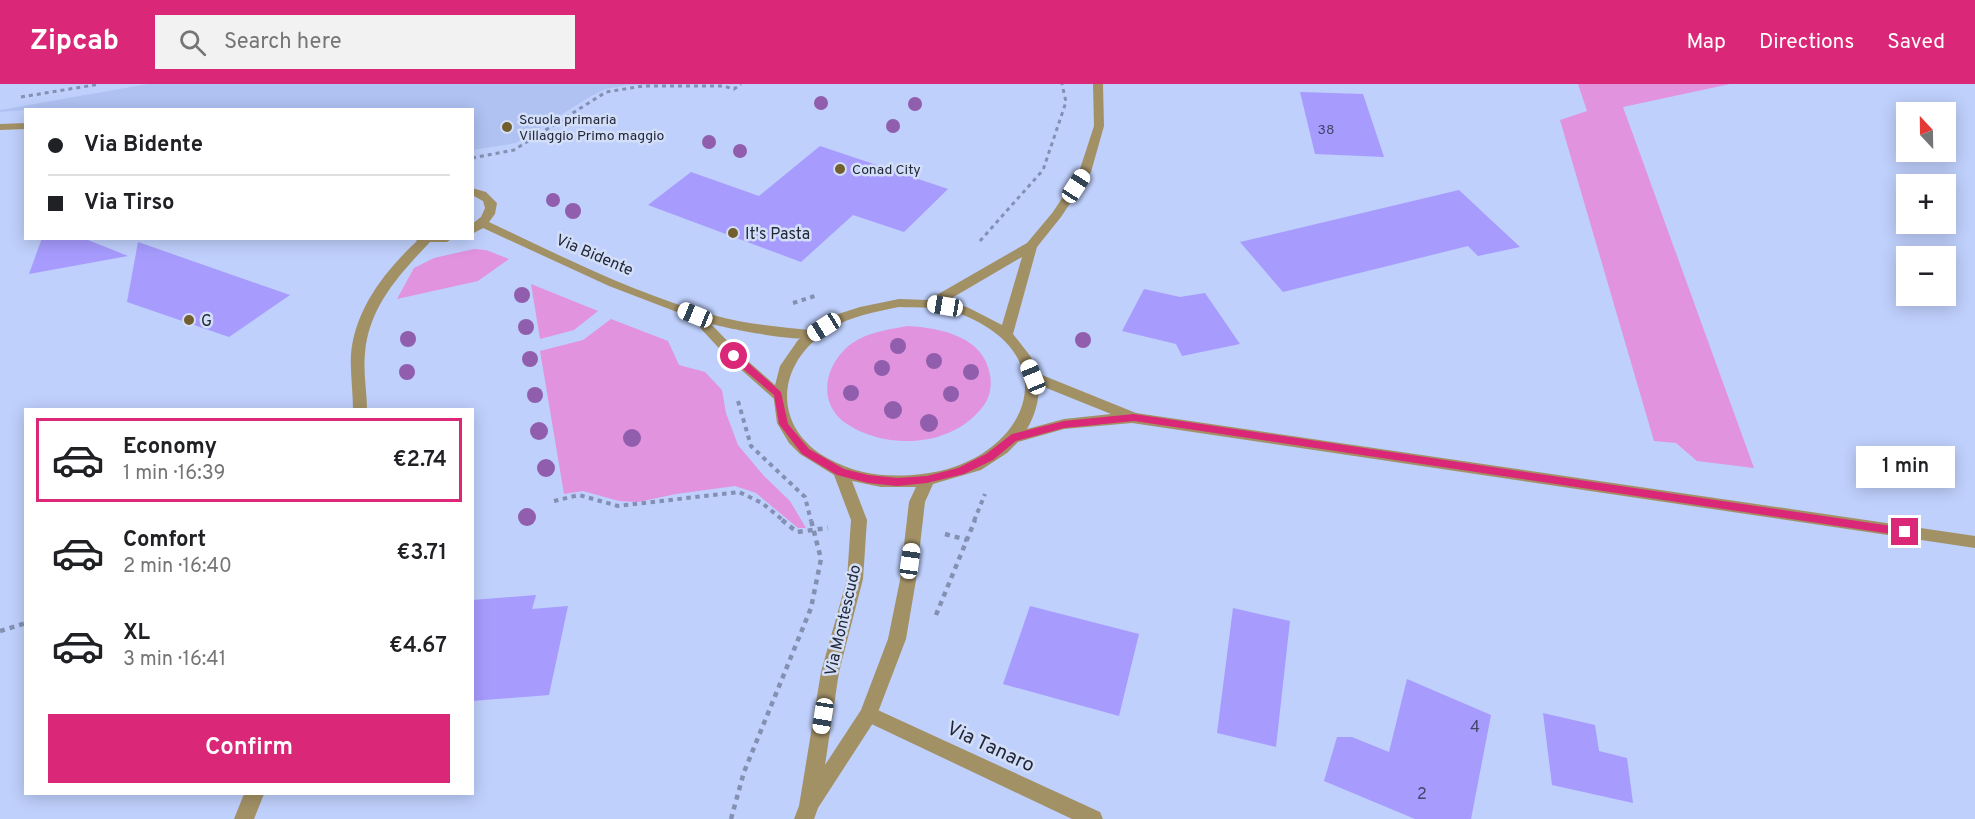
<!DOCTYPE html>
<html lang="en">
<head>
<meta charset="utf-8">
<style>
  :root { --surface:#fff; --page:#f2f2f2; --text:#202124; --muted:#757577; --line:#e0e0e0; --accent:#db2777 }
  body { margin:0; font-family:Overpass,sans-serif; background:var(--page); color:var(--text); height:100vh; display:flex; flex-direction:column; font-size:22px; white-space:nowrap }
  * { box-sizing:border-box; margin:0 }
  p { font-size:20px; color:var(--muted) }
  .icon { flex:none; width:33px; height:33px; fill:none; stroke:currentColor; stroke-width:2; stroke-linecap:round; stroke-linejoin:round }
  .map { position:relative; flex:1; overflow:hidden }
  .details { position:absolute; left:24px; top:324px; width:450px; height:387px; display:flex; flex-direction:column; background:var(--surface); border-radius:0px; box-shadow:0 3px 15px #0003 }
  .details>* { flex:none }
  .banner { position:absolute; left:24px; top:24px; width:450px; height:132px; border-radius:0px; box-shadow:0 3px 15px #0003; display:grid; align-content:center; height:132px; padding:0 24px; background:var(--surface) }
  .needle { width:39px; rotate:338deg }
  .buttons { position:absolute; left:1896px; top:18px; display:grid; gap:12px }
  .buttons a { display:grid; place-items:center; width:60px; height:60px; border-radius:0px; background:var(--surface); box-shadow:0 3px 15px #0003; font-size:30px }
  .end { position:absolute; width:27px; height:27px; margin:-14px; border:8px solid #db2777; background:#fff; box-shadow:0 0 0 3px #fff }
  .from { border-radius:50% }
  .bubble { position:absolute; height:42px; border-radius:0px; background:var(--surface); box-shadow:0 3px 15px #0003; font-size:20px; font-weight:600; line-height:42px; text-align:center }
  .car { position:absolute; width:18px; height:36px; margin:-18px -9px; border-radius:8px; box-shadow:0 0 4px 2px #0007; background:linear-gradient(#fff 24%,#345 0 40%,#fff 0 76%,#345 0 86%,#fff 0) }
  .banner b { display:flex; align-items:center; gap:21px; height:57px; font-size:22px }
  .banner b+b { border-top:2px solid var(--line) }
  .banner i { width:15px; height:15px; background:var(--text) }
  ul { padding:10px 0 0; list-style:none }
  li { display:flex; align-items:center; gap:18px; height:84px; margin:0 12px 9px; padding:0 12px; border:3px solid transparent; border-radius:0px }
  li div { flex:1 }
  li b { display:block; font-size:22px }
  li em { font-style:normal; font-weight:600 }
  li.current { border-color:var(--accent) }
  li>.icon { width:54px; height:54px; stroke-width:1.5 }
  .primary-button { display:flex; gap:12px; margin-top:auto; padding:12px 24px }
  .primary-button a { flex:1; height:69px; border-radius:0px; background:var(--accent); color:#fff; font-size:24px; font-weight:600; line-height:69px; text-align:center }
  header { display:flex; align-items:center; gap:36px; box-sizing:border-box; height:84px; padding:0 30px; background:var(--accent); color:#fff }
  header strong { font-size:28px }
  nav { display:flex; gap:33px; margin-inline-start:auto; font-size:21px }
  .search { width:420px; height:54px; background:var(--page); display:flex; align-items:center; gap:15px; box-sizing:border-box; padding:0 21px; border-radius:0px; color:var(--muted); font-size:22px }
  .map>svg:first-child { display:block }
</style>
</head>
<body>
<header>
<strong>Zipcab</strong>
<div class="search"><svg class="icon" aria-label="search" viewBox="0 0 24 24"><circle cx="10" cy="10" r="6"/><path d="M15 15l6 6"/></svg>Search here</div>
<nav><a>Map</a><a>Directions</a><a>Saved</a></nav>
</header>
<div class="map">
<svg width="1975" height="735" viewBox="0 0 1975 735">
  <rect width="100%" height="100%" fill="#bfd0fc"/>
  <polygon fill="#afc2f2" points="148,0 735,0 628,1 606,5 591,12 516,59 473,66 472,26 26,26 0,28 0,26"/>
  <g fill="#e193de">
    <polygon points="1578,0 1730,0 1623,23 1754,384 1697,377 1676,359 1654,357 1560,36 1587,27"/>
    <polygon points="474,165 486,166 509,175 478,197 397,215 414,184 434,174"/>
    <polygon points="531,200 598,227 574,246 540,255"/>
    <polygon points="611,235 668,257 679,281 705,288 722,306 726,329 738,361 764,392 790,417 806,444 798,444 756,409 735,402 676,410 638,418 619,417 583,407 564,410 540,267 583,256"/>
    <path d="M908,242c32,2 76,10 82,49 2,10 0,22 -6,30 -30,42 -96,46 -137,19 -34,-23 -20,-68 12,-85 16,-8 32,-10 49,-13z"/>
  </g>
  <g fill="#a79bfe">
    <polygon points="1300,8 1363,10 1384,73 1315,70"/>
    <polygon points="820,62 948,105 904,148 853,131 801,178 648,121 691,88 759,112"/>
    <polygon points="1459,106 1520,163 1478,172 1468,162 1283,208 1240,158"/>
    <polygon points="42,154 83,154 128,172 29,190"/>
    <polygon points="138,158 290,211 229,253 127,218"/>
    <polygon points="1144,205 1180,213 1205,209 1240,260 1182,272 1176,260 1122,247"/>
    <polygon points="536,511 532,525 568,522 549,611 472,617 472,516"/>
    <polygon points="1030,522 1139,550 1119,632 1003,600"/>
    <polygon points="1233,524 1290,537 1276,663 1217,649"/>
    <polygon points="1407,595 1491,631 1471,735 1415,735 1324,697 1337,653 1352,653 1389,668"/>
    <polygon points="1543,629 1595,641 1599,667 1627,674 1633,719 1552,701"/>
  </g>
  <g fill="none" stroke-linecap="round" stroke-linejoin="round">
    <g stroke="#8490b2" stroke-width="3" stroke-dasharray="4 4" stroke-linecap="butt">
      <polyline points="21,13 100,0"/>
      <polyline points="472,74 514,66 606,8 643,2 723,2 734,5 741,0"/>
      <polyline points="980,157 1043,86 1066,18 1062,0"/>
    </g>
    <g stroke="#8490b2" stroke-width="4" stroke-dasharray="4.5 4.5" stroke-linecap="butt">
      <polyline points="793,219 818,211"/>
      <polyline points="738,317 751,362 805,413 811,437"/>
      <polyline points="554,417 579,411 618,422 739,408 762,419 784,437"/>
      <polyline points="974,437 985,410"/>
    </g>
    <g stroke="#8490b2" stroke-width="4.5" stroke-dasharray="5 5" stroke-linecap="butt">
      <polyline points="782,436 797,448 828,444"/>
      <polyline points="945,450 967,456"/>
      <polyline points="936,531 975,436"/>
      <polyline points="0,547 26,539"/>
      <polyline points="731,735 744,688 811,524 821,475 811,436"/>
    </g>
    <g fill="#a39166" fill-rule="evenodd">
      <polygon points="26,39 26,45 0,46 0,40"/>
      <path d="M472,104l14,4 11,11 -2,11 -6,8c72,34 146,72 224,93 32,9 66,12 99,15l7,5c-10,11 -91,-7 -108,-11l28,29 46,41 -7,5 -5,-1 -44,-39 -39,-42 -81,-31 -126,-58 -11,6v-10l9,-7 4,-9 -2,-7 -11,-6z"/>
      <path d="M414,154h39l-6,4h-17c-30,32 -61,64 -65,111 -2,19 2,38 2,57h-14c0,-19 -3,-38 -2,-56 4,-45 34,-83 66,-113z"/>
      <polygon points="869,622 1100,728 1103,735 1072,735 863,636 860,630 863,624"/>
      <polygon points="244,710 264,710 254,735 234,735"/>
    </g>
    <path fill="#a39166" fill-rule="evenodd" d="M1093,0h10l1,42 -13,46 -30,45 -24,30 -24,87 18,23 6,16 99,40 839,123v12l-843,-125 -68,6 -46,13 -11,11 -26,17 -48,14 -8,18 -9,78 -10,59 -31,81 -57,88 -4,11h-20l5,-13 22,-134 26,-93 4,-59 -17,-45 -34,-21 -11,-11 -12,-20 -4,-30 7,-27 18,-26 34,-24 28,-9 39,-8 29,1 99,-57 26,-31 26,-40 15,-46zM1022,173l-20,68 -35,-18 -22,-5zM899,223c19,1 40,-1 59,6 115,43 68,149 -36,161 -33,4 -64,1 -93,-15 -59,-32 -53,-97 1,-130 21,-13 45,-17 69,-22zM1039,301l72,29 -47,5 -37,10c8,-14 12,-28 12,-44zM852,397l29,6h35l-7,15 -9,78 -12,59 -27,71 -36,55 14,-93 24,-93 4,-59z"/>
  </g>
  <g fill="#905eac">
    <circle cx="821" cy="19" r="7"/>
    <circle cx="915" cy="20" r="7"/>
    <circle cx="893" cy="42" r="7"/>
    <circle cx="709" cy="58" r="7"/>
    <circle cx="740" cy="67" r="7"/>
    <circle cx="553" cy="116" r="7"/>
    <circle cx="573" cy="127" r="8"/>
    <circle cx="522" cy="211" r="8"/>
    <circle cx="526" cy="243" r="8"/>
    <circle cx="408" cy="255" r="8"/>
    <circle cx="1083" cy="256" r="8"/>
    <circle cx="898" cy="262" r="8"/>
    <circle cx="530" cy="275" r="8"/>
    <circle cx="934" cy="277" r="8"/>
    <circle cx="882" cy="284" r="8"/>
    <circle cx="407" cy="288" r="8"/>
    <circle cx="971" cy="288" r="8"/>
    <circle cx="851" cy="309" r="8"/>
    <circle cx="951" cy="310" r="8"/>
    <circle cx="535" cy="311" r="8"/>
    <circle cx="893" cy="326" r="9"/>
    <circle cx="929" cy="339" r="9"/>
    <circle cx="539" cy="347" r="9"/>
    <circle cx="632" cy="354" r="9"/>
    <circle cx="546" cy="384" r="9"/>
    <circle cx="527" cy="433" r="9"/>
  </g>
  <polygon fill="#db2777" points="730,269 737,269 781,308 788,340 809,365 844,385 868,391 897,394 927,392 958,384 986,370 1012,350 1064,337 1134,330 1905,444 1910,448 1905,452 1134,337 1064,344 1016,357 993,376 964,390 927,399 897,402 868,399 837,391 802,370 779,340 774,311 730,274"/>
  <g fill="#735f2e" stroke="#d3def8" stroke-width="2">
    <circle cx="507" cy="43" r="6"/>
    <circle cx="840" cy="85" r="6"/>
    <circle cx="733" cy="149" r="6"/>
    <circle cx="189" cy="236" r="6"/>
  </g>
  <g text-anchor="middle" stroke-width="5" stroke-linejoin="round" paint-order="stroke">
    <g font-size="14" fill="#222838" stroke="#d3def8" text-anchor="start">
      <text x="519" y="40">Scuola primaria<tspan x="519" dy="16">Villaggio Primo maggio</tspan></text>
      <text x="852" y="90">Conad City</text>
    </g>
    <g font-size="14" fill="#43456a">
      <text x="1326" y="50">38</text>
    </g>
    <g font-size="16" fill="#222838" stroke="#d3def8" text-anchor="start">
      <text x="745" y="155">It's Pasta</text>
      <text x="201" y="242">G</text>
    </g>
    <g font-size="16" fill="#222838" stroke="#d3def8">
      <text transform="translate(595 170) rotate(23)" y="6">Via Bidente</text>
      <text transform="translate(842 536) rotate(-77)" y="6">Via Montescudo</text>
    </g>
    <g font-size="16" fill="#43456a">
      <text x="1475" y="648">4</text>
      <text x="1422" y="715">2</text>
    </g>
    <g font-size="20" fill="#222838" stroke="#d3def8">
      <text transform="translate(991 662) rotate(25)" y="7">Via Tanaro</text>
    </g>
  </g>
</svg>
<div class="buttons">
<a><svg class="needle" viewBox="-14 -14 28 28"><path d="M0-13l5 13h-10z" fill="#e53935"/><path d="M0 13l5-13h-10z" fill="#757577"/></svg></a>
<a>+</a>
<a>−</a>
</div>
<i class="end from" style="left:734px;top:272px"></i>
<i class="end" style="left:1905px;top:448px"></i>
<div class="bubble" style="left:1856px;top:362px;width:99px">1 min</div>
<i class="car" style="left:1076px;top:102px;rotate:33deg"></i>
<i class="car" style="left:945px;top:222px;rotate:280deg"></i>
<i class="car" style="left:695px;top:231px;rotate:292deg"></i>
<i class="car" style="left:824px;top:243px;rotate:238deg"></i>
<i class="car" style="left:1033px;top:293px;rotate:338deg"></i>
<i class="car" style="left:910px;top:477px;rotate:8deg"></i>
<i class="car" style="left:823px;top:632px;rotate:189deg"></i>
<div class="banner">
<b><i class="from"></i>Via Bidente</b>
<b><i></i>Via Tirso</b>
</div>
<section class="details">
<ul>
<li class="current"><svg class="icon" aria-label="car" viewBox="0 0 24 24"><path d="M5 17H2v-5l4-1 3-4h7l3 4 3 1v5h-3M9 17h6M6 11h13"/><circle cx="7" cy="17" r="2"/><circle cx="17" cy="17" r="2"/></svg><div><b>Economy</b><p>1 min · 16:39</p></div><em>€2.74</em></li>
<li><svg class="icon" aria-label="car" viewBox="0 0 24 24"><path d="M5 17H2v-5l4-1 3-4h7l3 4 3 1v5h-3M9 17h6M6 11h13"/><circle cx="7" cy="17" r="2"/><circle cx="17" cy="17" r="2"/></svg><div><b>Comfort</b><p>2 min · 16:40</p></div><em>€3.71</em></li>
<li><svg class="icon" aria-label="car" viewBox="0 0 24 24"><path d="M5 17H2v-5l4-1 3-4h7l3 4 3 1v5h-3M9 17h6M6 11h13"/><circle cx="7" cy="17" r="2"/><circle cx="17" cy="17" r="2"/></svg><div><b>XL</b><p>3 min · 16:41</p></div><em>€4.67</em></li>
</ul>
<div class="primary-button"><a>Confirm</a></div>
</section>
</div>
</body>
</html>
